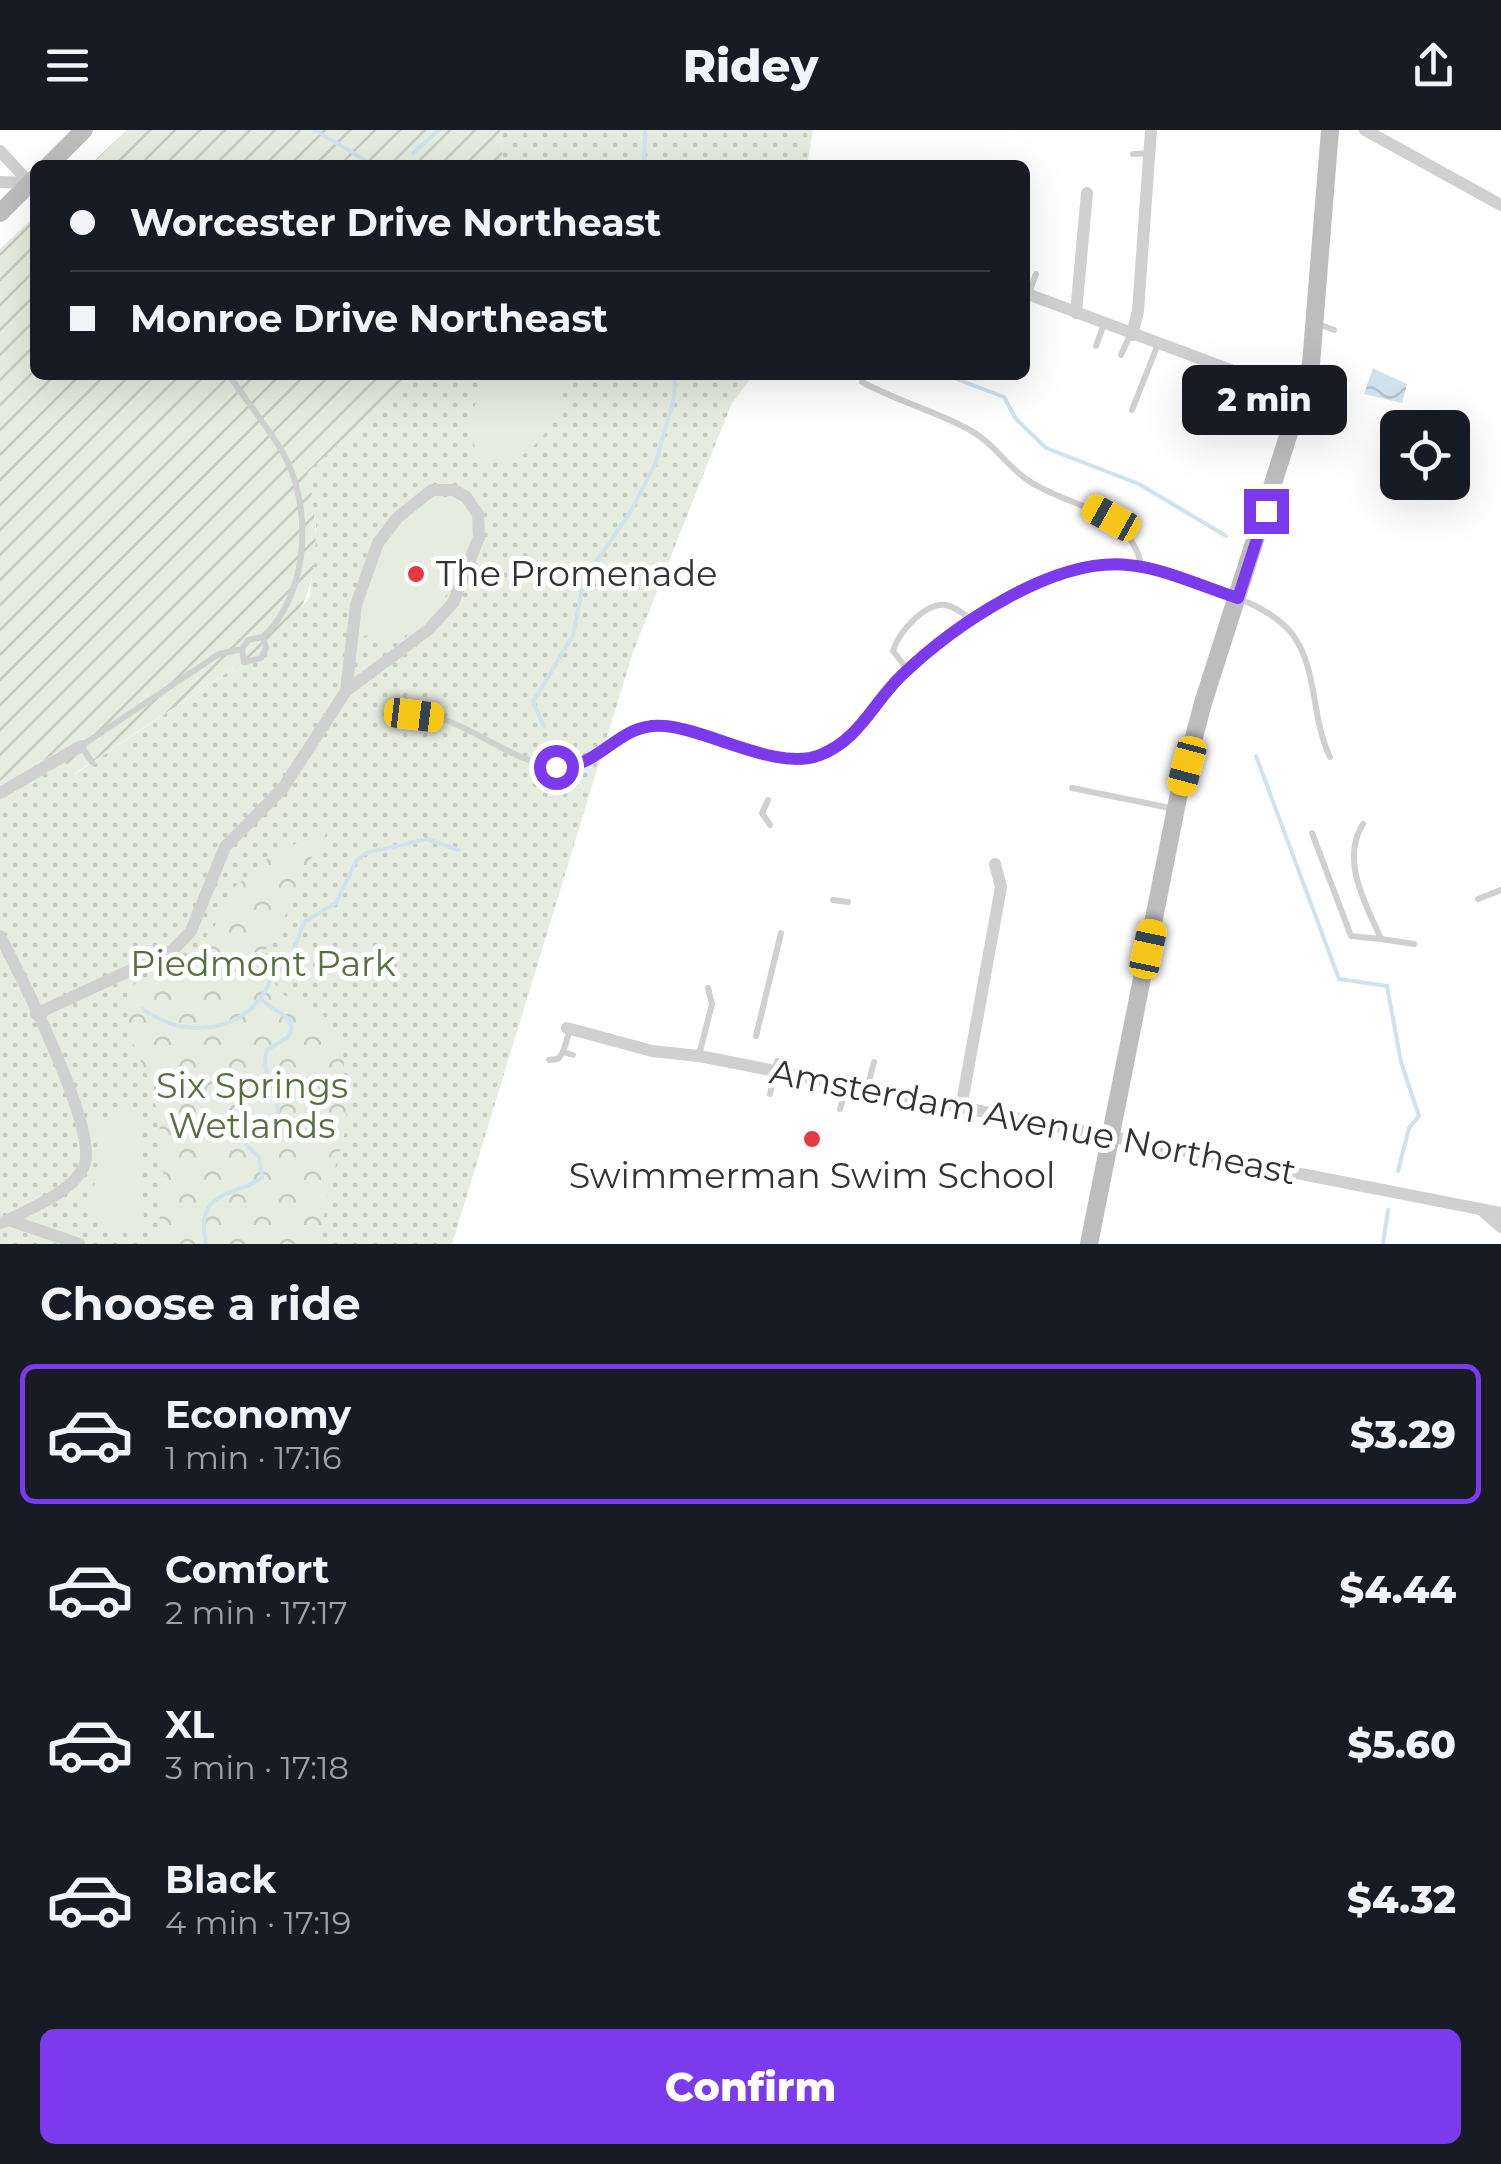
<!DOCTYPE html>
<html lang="en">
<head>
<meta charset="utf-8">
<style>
  :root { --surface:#171b24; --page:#20242c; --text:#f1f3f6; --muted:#9ea1a6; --line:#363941; --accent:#7c3aed }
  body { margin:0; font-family:Montserrat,sans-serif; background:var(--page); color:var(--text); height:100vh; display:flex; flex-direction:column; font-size:38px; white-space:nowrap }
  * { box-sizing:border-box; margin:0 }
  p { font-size:32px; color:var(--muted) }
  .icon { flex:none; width:55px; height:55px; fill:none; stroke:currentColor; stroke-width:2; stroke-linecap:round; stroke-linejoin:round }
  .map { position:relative; height:1114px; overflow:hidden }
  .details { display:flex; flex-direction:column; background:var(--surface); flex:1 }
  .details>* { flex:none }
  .top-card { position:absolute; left:30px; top:30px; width:1000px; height:220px; border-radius:15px; box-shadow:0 10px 40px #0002; display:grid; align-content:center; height:220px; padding:0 40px; background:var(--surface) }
  .controls { position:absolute; left:1380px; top:280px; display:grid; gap:20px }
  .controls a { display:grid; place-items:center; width:90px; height:90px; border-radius:15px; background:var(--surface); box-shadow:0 10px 40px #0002; font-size:50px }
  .end { position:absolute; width:45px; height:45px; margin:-22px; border:12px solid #7c3aed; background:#fff; box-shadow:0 0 0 5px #fff }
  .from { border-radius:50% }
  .bubble { position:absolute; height:70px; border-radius:15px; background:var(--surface); box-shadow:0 10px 40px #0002; font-size:32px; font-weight:800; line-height:70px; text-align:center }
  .car { position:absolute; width:30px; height:60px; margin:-30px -15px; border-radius:12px; box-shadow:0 0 8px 2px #0007; background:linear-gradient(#f5c518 24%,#345 0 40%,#f5c518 0 76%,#345 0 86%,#f5c518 0) }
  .top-card b { display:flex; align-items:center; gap:35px; height:95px; font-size:38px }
  .top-card b+b { border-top:2px solid var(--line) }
  .top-card i { width:25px; height:25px; background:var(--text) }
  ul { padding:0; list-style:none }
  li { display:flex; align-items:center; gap:30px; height:140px; margin:0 20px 15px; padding:0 20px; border:5px solid transparent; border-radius:15px }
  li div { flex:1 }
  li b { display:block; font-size:38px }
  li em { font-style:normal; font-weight:800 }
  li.active { border-color:var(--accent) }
  li>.icon { width:90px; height:90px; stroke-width:1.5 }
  h2 { padding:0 40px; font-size:45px; line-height:120px }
  .button { display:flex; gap:20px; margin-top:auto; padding:20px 40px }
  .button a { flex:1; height:115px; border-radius:15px; background:var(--accent); color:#fff; font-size:40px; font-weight:800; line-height:115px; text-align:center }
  header { display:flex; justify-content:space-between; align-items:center; height:130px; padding:0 40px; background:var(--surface); font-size:45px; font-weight:800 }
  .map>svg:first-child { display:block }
</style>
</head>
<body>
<header><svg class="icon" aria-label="menu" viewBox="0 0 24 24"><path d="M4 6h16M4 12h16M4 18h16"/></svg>Ridey<svg class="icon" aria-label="share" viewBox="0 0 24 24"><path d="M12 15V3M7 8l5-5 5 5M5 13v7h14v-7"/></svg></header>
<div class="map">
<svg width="1501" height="1114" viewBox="0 0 1501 1114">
  <defs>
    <pattern id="grass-dots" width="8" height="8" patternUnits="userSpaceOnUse" patternTransform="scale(2.5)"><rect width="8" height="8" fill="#e6ecdf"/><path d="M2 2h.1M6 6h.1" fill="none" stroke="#c6cbc0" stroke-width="1.8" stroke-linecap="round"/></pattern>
    <pattern id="forest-crowns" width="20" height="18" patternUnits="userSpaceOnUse" patternTransform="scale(2.5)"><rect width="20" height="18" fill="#e6ecdf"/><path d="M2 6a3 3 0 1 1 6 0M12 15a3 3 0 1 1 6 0" fill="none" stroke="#c6cbc0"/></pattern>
    <pattern id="garden-furrows" width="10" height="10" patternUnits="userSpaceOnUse" patternTransform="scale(2.5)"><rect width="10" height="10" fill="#e6ecdf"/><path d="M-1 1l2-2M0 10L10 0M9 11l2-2" fill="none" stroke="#c6cbc0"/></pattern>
    <pattern id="water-waves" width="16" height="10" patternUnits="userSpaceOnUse" patternTransform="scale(2.5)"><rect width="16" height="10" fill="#cfe2ee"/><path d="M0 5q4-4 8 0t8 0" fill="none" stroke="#b2c2cd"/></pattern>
  </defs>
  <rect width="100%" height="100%" fill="#fff"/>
  <g fill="url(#grass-dots)">
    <polygon points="500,0 813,0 807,35 503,35"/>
    <polygon points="413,245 753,245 731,275 633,522 452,1114 0,1114 0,656 57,622 75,644 279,508 310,466 316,396 308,342"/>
  </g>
  <path fill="url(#forest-crowns)" d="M330,697l-27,45 -6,23 -32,56 3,24 16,20 40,21 19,32 4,78 -21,74 -5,44h-168c17,-49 11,-111 -3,-160 -5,-18 -16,-33 -20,-51 -3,-15 0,-30 -4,-45l59,-27 30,-35 14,-34 40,-35z"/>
  <g fill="url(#garden-furrows)">
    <polygon points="127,0 500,0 503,35 90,35"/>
    <path d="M35,86v159h378l-105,97c11,59 16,121 -29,166l-205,136 -17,-22 -57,34v-537z"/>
  </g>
  <g fill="#e6ecdf">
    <path d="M491,245l65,4c17,30 -21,73 -47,84l-28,-6c-19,-24 -7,-61 10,-82z"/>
    <path d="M446,367l12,2c45,45 -24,119 -63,144l-9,3 -10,-13 -16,4c-8,-50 38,-124 86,-140z"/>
    <polygon points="132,977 140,998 144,1093 131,1106 86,1082 101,1033 92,993"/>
  </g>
  <polygon fill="url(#water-waves)" points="1373,238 1407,254 1402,273 1364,264"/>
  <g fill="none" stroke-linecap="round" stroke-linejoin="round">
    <g stroke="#cfe2ee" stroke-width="4">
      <polyline points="315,0 373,35"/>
      <polyline points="413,23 439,0"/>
      <polyline points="644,35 645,0"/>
      <polyline points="946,245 1004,267 1016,289 1046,318 1139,354 1226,406"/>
      <polyline points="544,596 533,572 573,505 584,450 631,381 656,332 674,268 675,245"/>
      <polyline points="1256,626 1339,849 1387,856 1401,932 1419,986 1409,998 1398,1041"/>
      <polyline points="281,840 290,830 304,792 336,773 356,731 366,723 427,709 458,720"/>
      <path d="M143,879c44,33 107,23 128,-30"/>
      <path d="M206,1114c-13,-58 35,-47 56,-67l-3,-20 -14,-13 4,-9 29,-21c1,-25 -19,-40 -11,-64l21,-13 4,-9 -3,-9 -26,-18"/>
      <polyline points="1383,1114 1388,1080"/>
    </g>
    <g stroke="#d0d0d0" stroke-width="6">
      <polyline points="1133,24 1148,23"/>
      <polyline points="1029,163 1036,144"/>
      <polyline points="1318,194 1334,200"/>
      <polyline points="1096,216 1104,194"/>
      <polyline points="1121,225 1130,205"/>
      <path d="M229,245c17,25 37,50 53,76 31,54 28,142 -19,186"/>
      <path d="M862,252c35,19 73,29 106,47 24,12 37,35 58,50 44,31 103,26 116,89"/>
      <path d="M1212,259l18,9c4,12 -3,23 -15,26l-9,-4 -3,-10 17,-42"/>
      <polyline points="1132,280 1158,214"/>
      <polygon points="263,507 266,518 261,528 244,532 242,519 248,510"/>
      <path d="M908,540l-15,-19c5,-18 32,-49 53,-46 10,2 19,10 28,16"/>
      <path d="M401,584c14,1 30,1 44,6 39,14 69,41 111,47 47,6 56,-45 107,-41 49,3 105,45 154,30 43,-13 56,-55 86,-82 56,-50 147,-118 225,-109 27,3 55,15 80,23 29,9 66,22 85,47 25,35 18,83 37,122"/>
      <polyline points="92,632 81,616 219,524 242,519"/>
      <polyline points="1072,658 1175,679"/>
      <polyline points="768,670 762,683 770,695"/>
      <path d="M1363,694c-23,37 3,80 18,115l33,5"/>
      <polyline points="1312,703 1351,806 1380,809"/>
      <polyline points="1478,769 1501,760"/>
      <polyline points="833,770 848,772"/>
      <polyline points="570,900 563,922 573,925"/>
      <polyline points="756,906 781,803"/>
      <polyline points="699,925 712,874 708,858"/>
      <polyline points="549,930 558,929 563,922"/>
      <polyline points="867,959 874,932"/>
      <polyline points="770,964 777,931"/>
      <polyline points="840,979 846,957"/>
    </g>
    <g stroke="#d0d0d0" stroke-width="12">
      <polyline points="1365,0 1501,75"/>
      <polyline points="0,21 30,53"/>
      <polyline points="0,52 30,53"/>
      <polyline points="1025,163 1303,267"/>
      <polyline points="1076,183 1087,63"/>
      <polyline points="1132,205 1138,181 1151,0"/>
      <polyline points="0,663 81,616"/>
      <path d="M0,806c20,38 100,197 84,230 -11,26 -52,41 -75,54"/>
      <polyline points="36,884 172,821 191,801 225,717 283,658 346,561 428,500 453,473 479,407 478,384 466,367 454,360 432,360 397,388 378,413 356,475 346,561"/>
      <polyline points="567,898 652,921 699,926 1501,1083"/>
      <polyline points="961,978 1001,757 995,734"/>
      <polyline points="1483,1081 1501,1097"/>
      <polyline points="0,1093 9,1090 79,1114"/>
    </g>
    <g stroke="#bdbdbd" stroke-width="18">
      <polyline points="49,35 84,0"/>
      <polyline points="0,83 35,48"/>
      <polyline points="1089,1114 1178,668 1203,573 1311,234 1330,0"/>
    </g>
  </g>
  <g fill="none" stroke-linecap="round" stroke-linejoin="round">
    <path stroke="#7c3aed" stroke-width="12" d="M556,637c46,2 61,-46 109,-41 45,4 113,46 155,29 39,-15 53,-52 81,-79 52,-50 152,-119 227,-111 36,3 75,22 110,33l28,-87"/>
  </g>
  <g fill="#e63946" stroke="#fff" stroke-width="4">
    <circle cx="416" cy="444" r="10"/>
    <circle cx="812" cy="1009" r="10"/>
  </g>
  <g text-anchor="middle" stroke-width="10" stroke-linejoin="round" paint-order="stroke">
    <g font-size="35" fill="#333" stroke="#fff" text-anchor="start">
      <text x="436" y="456">The Promenade</text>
      <text x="812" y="1058" text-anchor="middle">Swimmerman Swim School</text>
    </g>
    <g font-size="35" fill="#56703f" stroke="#fff">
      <text x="263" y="846">Piedmont Park</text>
      <text x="252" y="968">Six Springs<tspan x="252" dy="40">Wetlands</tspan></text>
    </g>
    <g font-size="35" fill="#333" stroke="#fff">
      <text transform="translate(1033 992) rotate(11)" y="12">Amsterdam Avenue Northeast</text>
    </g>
  </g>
</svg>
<div class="controls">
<a><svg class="icon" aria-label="locate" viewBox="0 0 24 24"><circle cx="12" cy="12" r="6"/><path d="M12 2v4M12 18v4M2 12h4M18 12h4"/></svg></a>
</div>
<i class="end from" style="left:556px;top:637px"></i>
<i class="end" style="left:1266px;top:381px"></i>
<div class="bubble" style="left:1182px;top:235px;width:165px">2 min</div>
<i class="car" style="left:1111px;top:388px;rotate:299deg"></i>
<i class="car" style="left:414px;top:585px;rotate:97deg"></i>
<i class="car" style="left:1187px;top:636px;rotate:195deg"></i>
<i class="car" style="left:1148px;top:819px;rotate:12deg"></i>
<div class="top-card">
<b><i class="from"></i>Worcester Drive Northeast</b>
<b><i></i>Monroe Drive Northeast</b>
</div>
</div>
<section class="details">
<h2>Choose a ride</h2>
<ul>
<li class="active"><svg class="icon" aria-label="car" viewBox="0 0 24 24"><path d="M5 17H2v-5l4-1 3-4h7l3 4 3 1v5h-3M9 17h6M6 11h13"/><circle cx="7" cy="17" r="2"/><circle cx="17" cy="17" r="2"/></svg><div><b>Economy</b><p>1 min · 17:16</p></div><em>$3.29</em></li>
<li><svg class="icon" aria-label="car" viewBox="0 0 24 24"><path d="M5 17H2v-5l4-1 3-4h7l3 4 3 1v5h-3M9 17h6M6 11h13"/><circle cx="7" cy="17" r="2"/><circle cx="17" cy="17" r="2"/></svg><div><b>Comfort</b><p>2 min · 17:17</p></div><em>$4.44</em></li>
<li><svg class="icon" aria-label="car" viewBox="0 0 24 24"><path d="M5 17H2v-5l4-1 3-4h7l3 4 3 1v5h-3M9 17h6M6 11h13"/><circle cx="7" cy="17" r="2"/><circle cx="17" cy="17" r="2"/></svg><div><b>XL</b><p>3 min · 17:18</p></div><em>$5.60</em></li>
<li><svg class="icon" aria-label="car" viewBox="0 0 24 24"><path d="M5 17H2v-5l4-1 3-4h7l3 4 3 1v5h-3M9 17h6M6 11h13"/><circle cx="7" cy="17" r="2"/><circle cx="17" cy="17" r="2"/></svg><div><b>Black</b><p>4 min · 17:19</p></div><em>$4.32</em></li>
</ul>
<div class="button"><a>Confirm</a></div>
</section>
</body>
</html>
